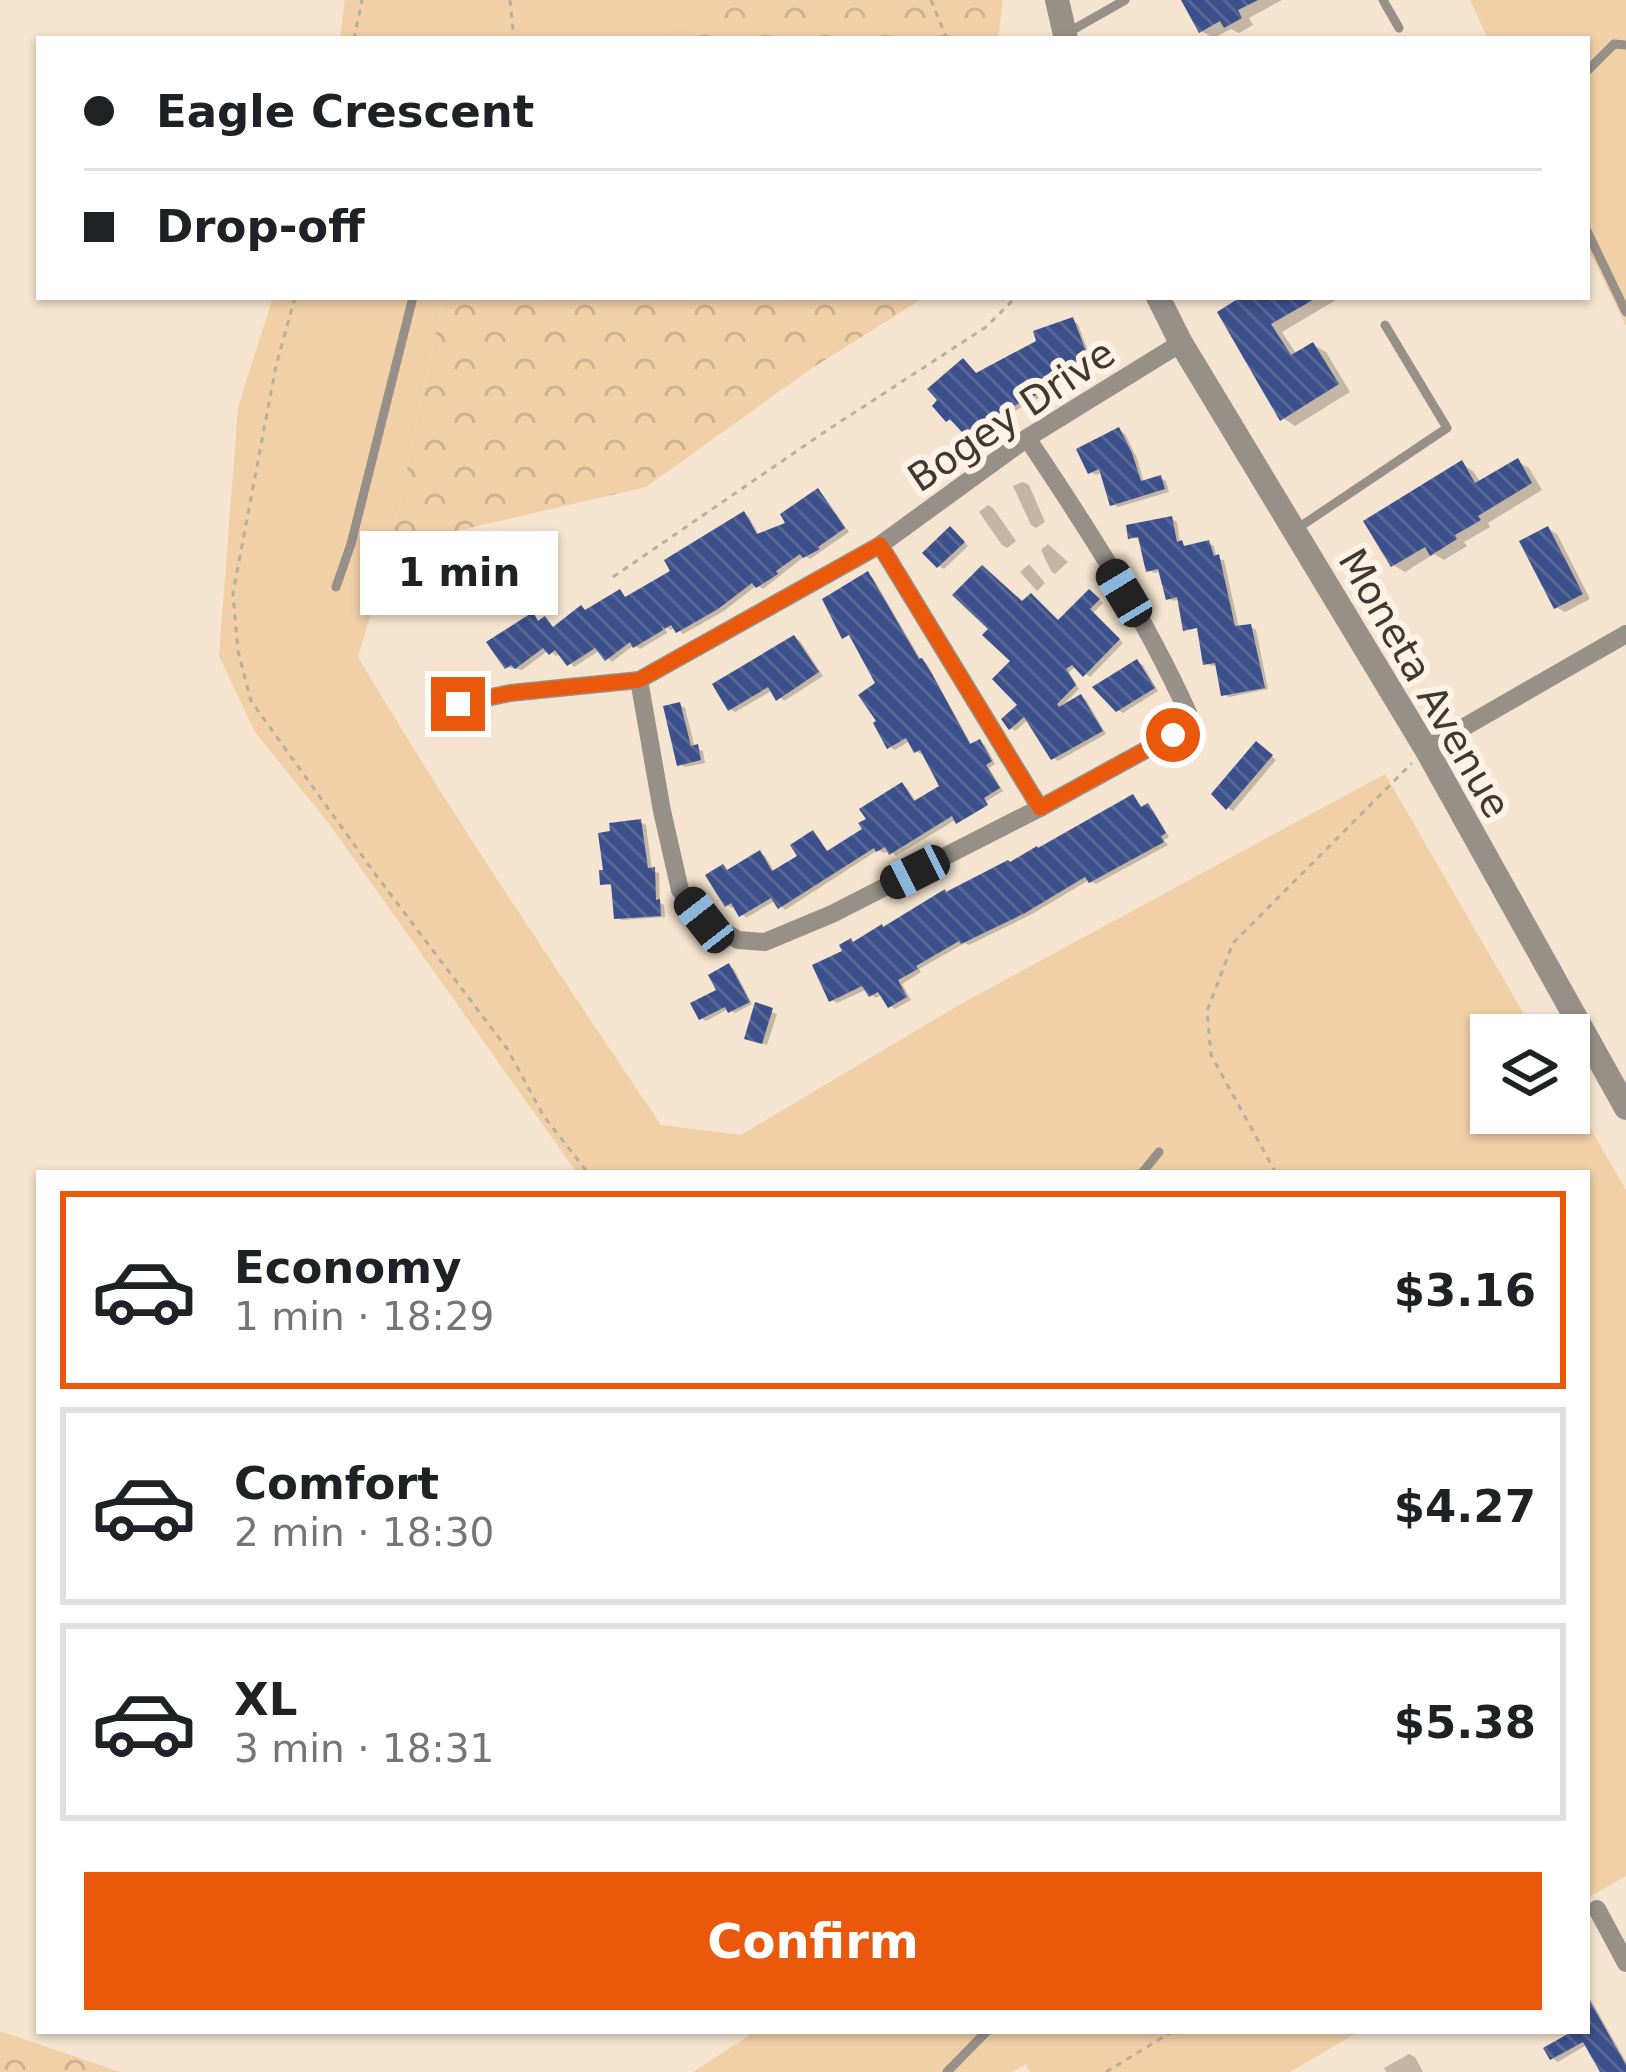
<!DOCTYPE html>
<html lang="en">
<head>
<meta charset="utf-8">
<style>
  :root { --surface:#fff; --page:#f2f2f2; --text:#202124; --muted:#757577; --line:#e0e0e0; --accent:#ea580c }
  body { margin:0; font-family:"DejaVu Sans",sans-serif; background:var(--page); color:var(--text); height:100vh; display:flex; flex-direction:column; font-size:45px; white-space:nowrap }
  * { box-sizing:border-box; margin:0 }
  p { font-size:39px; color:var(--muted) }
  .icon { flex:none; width:66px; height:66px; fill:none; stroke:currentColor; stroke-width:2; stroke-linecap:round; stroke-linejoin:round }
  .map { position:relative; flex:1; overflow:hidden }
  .details { position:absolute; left:36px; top:1170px; width:1554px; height:864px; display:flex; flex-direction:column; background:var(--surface); border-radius:0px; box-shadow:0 3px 9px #0004 }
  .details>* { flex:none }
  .banner { position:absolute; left:36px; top:36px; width:1554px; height:264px; border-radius:0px; box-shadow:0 3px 9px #0004; display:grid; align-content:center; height:264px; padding:0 48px; background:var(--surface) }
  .fabs { position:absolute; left:1470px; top:1014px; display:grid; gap:24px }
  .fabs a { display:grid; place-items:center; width:120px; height:120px; border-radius:0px; background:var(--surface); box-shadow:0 3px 9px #0004; font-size:60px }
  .end { position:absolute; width:54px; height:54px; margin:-27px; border:15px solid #ea580c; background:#fff; box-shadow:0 0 0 6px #fff }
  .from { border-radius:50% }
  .bubble { position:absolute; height:84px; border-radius:0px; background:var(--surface); box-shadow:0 3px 9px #0004; font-size:39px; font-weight:800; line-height:84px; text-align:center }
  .car { position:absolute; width:36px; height:72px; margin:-36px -18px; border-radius:15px; box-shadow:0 0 9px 3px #0007; background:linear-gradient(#222 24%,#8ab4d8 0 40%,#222 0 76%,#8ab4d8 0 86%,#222 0) }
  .banner b { display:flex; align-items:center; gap:42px; height:114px; font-size:45px }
  .banner b+b { border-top:3px solid var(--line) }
  .banner i { width:30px; height:30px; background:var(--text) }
  ul { padding:21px 0 0; list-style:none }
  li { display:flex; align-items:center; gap:36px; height:198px; margin:0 24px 18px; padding:0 24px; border:6px solid var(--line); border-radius:0px }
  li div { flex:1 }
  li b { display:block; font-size:45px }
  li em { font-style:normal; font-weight:800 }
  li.current { border-color:var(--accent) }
  li>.icon { width:108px; height:108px; stroke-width:1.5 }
  .action { display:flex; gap:24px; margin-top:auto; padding:24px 48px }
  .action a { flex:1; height:138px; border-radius:0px; background:var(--accent); color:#fff; font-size:48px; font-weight:800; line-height:138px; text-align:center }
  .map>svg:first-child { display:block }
</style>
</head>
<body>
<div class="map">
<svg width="1626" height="2072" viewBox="0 0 1626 2072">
  <defs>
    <pattern id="forest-crowns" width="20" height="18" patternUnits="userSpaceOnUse" patternTransform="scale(3)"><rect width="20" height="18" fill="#f1cfa7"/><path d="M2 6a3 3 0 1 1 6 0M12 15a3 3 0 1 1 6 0" fill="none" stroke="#d0b290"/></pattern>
    <pattern id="building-back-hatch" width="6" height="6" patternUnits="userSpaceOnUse" patternTransform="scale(3)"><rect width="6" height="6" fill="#3c508b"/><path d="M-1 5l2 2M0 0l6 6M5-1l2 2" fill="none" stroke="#576796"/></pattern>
  </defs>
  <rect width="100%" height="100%" fill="#f5e4cf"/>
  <g fill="#f1cfa7">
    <polygon points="345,0 724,0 723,5 651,39 340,39"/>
    <polygon points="1470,0 1626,0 1626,326 1587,247 1587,39 1488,39"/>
    <path d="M273,297h170l-52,249 -33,111c95,160 199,314 303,468l80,10 218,-130 426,-231 151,261h-45v78h78v-21l57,98v686l-39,22v-725h-1010l-247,-348 -75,-93 -36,-76 19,-249z"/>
    <polygon points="756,2031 1360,2031 1290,2072 1030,2072 1026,2064 1012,2072 693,2072"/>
  </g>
  <g fill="url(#forest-crowns)">
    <polygon points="724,0 1003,0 998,39 651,39 722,5"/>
    <polygon points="443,297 925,297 812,368 646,487 391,546"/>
    <polygon points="0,2031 120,2072 0,2072"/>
  </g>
  <g fill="#0003">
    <polygon points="1184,0 1282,0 1249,18 1253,25 1239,33 1231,29 1214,38 1201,31"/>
    <polygon points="1247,297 1341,297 1282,332 1297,355 1313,345 1326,352 1350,392 1295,426 1283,418"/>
    <polygon points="1073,321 1078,324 1095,370 1036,393 1039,398 1018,409 1007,418 1003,416 976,440 955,420 953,422 948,420 978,375"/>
    <polygon points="1119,430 1125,434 1137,458 1144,483 1160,478 1166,481 1169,492 1118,507 1113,504 1103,471 1096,475 1091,472"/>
    <polygon points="1518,462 1529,468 1542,490 1488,523 1490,527 1464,542 1467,546 1444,560 1434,554 1405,572 1393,565 1462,464 1473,471 1481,483"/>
    <polygon points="1023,482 1029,485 1045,522 1036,528 1031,525 1013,486"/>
    <polygon points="818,492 823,495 849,532 810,559 805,556 763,589 757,585 724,611 683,634 676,627 671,630 665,627 667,633 640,649 634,645 612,662 600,650 574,667 561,652 556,656 549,650 522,670 507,667 533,615 541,623 555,630 620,593 627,599 675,572 744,514 749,517 760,537 789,525"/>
    <polygon points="988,505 993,508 1016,541 1007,548 1002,545 979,512"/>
    <polygon points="1172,519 1177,522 1180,543 1187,547 1209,543 1214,546 1217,559 1224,560 1239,628 1251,627 1256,630 1268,689 1229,697 1224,694 1218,665 1211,666 1206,663 1200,630 1181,599 1173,601 1168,598 1161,571 1154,573 1149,570 1141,539 1131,537"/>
    <polygon points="1548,529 1557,534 1590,599 1565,612 1556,607"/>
    <polygon points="956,533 968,546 944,569 939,566"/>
    <polygon points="1048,544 1068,562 1055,574 1051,571 1041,550"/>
    <polygon points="1029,564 1045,583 1037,591 1020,572"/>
    <polygon points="868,575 873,578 921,660 927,664 972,746 980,743 985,745 995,764 989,768 1003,791 896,856 890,850 884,853 878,850 785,910 776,900 746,918 736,906 732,908 727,905 723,867 728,870 760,854 765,856 775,873 801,857 813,834 829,853 866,830 902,785 907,788 917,803 943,787 925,752 921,754 916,751 911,740 895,750 890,747 879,684 853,637 848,639 863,631"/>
    <polygon points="1094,595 1103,603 1093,613 1123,643 1090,677 1077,666 1069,672 1079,689 1062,706 1081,697 1086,700 1106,734 1058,761 1054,758 1029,719 1015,731 1011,728 1021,705 1014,661 1023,604 1060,623"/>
    <polygon points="794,638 800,641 823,676 784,701 773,690 735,712 730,709"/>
    <polygon points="1137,662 1143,665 1158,691 1123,713 1118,710"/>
    <polygon points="680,705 685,708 695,748 703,751 705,763 685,767 679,764"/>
    <polygon points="1262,748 1276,760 1233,811 1228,808"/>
    <polygon points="1133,798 1144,809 1148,807 1153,810 1169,837 1164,840 1168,845 1096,884 1089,880 1032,914 969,945 965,943 919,969 921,972 902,984 911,1000 895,1009 890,1006 883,994 876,998 865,990 837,1003 832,1000 855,944"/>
    <polygon points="640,822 646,825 652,871 659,873 660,903 664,905 665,917 622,920 616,917 614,886 602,883"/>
    <polygon points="729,967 734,969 752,1004 735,1013 728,1009 706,1021 701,1018 720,991"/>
    <polygon points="757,1006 777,1014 767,1045 752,1040"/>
    <polygon points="1587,1993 1626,2062 1626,2072 1599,2072 1603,2070 1588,2044 1558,2062 1552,2058 1572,2035 1570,2031 1587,2031"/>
    <polygon points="1409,2054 1415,2057 1423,2072 1386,2072 1384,2068"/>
  </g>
  <g fill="url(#building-back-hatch)">
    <polygon points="1181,0 1258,0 1238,10 1242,18 1224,28 1220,21 1199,33"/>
    <polygon points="1241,297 1318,297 1271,324 1291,355 1313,342 1339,384 1280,421 1217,312"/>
    <polygon points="1073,317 1092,367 1033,390 1036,395 1012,407 1000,418 997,414 969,440 950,419 946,422 932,406 937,400 927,389 963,358 976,373 1036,341 1033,331"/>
    <polygon points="1119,427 1132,453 1141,481 1161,475 1165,489 1110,506 1099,469 1088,474 1076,449"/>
    <polygon points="1518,458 1532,483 1478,516 1481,520 1455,535 1457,539 1430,556 1425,547 1391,567 1363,521 1462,460 1475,483"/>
    <polygon points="818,488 845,528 818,547 820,549 803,558 800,554 776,571 778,574 756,588 752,583 718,609 676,633 671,625 664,629 662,626 663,630 633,648 630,642 605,661 595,648 567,666 555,650 549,655 543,648 515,669 511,665 505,669 486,642 533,612 538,621 545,616 553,627 581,605 585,610 620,589 625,597 670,571 664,560 744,511 757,534 785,523 780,514"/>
    <polygon points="1172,516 1177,542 1182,540 1184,546 1209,540 1214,556 1219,554 1235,626 1251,624 1265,688 1221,696 1215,663 1203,665 1197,628 1183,631 1177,597 1166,600 1158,569 1146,572 1138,537 1128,539 1126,525"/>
    <polygon points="950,526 965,542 937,568 922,553"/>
    <polygon points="1548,526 1583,594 1554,609 1519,541"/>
    <polygon points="982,565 1022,601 1031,593 1058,620 1089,589 1100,599 1090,609 1120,639 1083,677 1072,665 1066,669 1076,685 1057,704 1059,707 1081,694 1103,731 1051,760 1024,717 1009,730 1001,719 1017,705 992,679 1010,661 982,635 988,629 952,595"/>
    <polygon points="868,571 919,659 922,658 932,674 970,744 980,739 992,761 986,765 1000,788 984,798 988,805 956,824 952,816 889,855 885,847 876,852 874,848 778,909 771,898 739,917 731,903 725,907 705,875 723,864 727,870 760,850 772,871 797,856 790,845 813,830 827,851 862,829 858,823 866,819 859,809 902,782 914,801 939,786 920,750 914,753 906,738 887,749 873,723 876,721 858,695 875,683 849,635 842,639 822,599"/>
    <polygon points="794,635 819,672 776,701 768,687 728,711 712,684"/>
    <polygon points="1137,659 1155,688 1116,712 1092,687"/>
    <polygon points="680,702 691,746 698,744 701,760 677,766 663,706"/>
    <polygon points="1256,741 1273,755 1226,810 1211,794"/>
    <polygon points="1133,794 1141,807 1148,803 1166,833 1161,836 1164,842 1089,883 1085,877 1025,913 961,944 959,941 916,966 918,969 898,980 907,997 888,1008 878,992 869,997 862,986 829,1002 812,965 842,951 839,945 851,938 853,942 882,924 883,927 945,889 946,892 1008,860 1010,862 1037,846 1038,848"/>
    <polygon points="641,819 648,868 655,867 656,900 660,899 661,916 614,919 611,884 600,885 599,870 603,870 598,833 610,831 609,823"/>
    <polygon points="729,963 750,1002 728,1013 725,1007 699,1020 690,1003 716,990 708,975"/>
    <polygon points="755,1002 773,1008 762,1044 744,1039"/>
    <polygon points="1587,1996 1626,2065 1626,2072 1600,2072 1583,2042 1550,2060 1543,2048 1573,2031 1587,2031"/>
  </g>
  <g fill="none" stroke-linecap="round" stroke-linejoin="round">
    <g stroke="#bdaf9e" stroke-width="3" stroke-dasharray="6 6" stroke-linecap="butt">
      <polyline points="510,0 514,39"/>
      <polyline points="931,0 947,39"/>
      <polyline points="354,39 362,0"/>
      <polyline points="295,297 276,366 233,593 238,651 251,701 376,875 508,1050 543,1115 588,1173"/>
      <polyline points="613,577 826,431 986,327 1016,297"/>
      <polyline points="1276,1173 1211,1055 1207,1011 1233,943 1412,763"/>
      <polyline points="1106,2072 1173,2031"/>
    </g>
    <g stroke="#979088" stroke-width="9">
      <polyline points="1383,0 1399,28"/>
      <polyline points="1069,32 1125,0"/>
      <polyline points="1587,71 1614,44 1626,45"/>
      <polyline points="1587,231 1626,312"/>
      <polyline points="1298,528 1447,428 1385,325"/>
      <polyline points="336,587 351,544 413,297"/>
      <polyline points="1142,1173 1159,1152"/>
      <polyline points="947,2072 987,2031"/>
    </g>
    <g stroke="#979088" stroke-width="18">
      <polyline points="880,545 1040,808"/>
      <path d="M639,680l23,131 18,79 24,30 34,20 27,2 67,-28 208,-106 133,-73 15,-22c-43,-96 -102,-187 -161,-275"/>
      <polyline points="458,704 510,693 639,680 880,545 1027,438 1181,343"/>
      <polyline points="1426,749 1626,634"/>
      <polyline points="1597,1909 1626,1963"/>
    </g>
    <g stroke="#979088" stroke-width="24">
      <polyline points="1057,0 1066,39"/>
      <polyline points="1158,297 1181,343 1426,749 1626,1108"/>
    </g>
  </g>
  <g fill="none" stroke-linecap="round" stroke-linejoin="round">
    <polyline stroke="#ea580c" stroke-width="15" points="458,704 510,693 639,680 880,545 1040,808 1173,735"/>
  </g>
  <g text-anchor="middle" stroke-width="12" stroke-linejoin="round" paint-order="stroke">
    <g font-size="39" fill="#3f3830" stroke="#fdf2e6">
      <text transform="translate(1011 415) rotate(-34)" y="14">Bogey Drive</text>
      <text transform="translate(1425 683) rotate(60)" y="14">Moneta Avenue</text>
    </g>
  </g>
</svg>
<div class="fabs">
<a><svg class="icon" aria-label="layers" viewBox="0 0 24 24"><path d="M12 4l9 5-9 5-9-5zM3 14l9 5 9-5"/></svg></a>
</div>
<i class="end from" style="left:1173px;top:735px"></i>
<i class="end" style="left:458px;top:704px"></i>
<div class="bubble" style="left:360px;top:531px;width:198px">1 min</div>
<i class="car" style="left:1124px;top:593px;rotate:329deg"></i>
<i class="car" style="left:915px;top:872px;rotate:243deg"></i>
<i class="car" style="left:704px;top:920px;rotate:322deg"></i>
<div class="banner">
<b><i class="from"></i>Eagle Crescent</b>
<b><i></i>Drop-off</b>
</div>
<section class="details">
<ul>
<li class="current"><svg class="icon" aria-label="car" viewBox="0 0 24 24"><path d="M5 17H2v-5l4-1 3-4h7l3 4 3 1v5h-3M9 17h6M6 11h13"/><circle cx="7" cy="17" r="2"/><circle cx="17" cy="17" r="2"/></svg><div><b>Economy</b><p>1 min · 18:29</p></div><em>$3.16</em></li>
<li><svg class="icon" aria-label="car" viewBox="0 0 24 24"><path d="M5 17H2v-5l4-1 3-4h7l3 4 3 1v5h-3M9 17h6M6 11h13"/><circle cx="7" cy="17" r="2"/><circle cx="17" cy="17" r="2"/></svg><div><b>Comfort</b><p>2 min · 18:30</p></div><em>$4.27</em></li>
<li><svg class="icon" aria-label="car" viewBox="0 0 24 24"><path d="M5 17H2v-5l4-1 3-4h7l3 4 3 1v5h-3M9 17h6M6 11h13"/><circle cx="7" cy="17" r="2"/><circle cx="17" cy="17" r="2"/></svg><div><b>XL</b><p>3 min · 18:31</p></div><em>$5.38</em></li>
</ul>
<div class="action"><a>Confirm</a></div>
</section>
</div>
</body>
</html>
